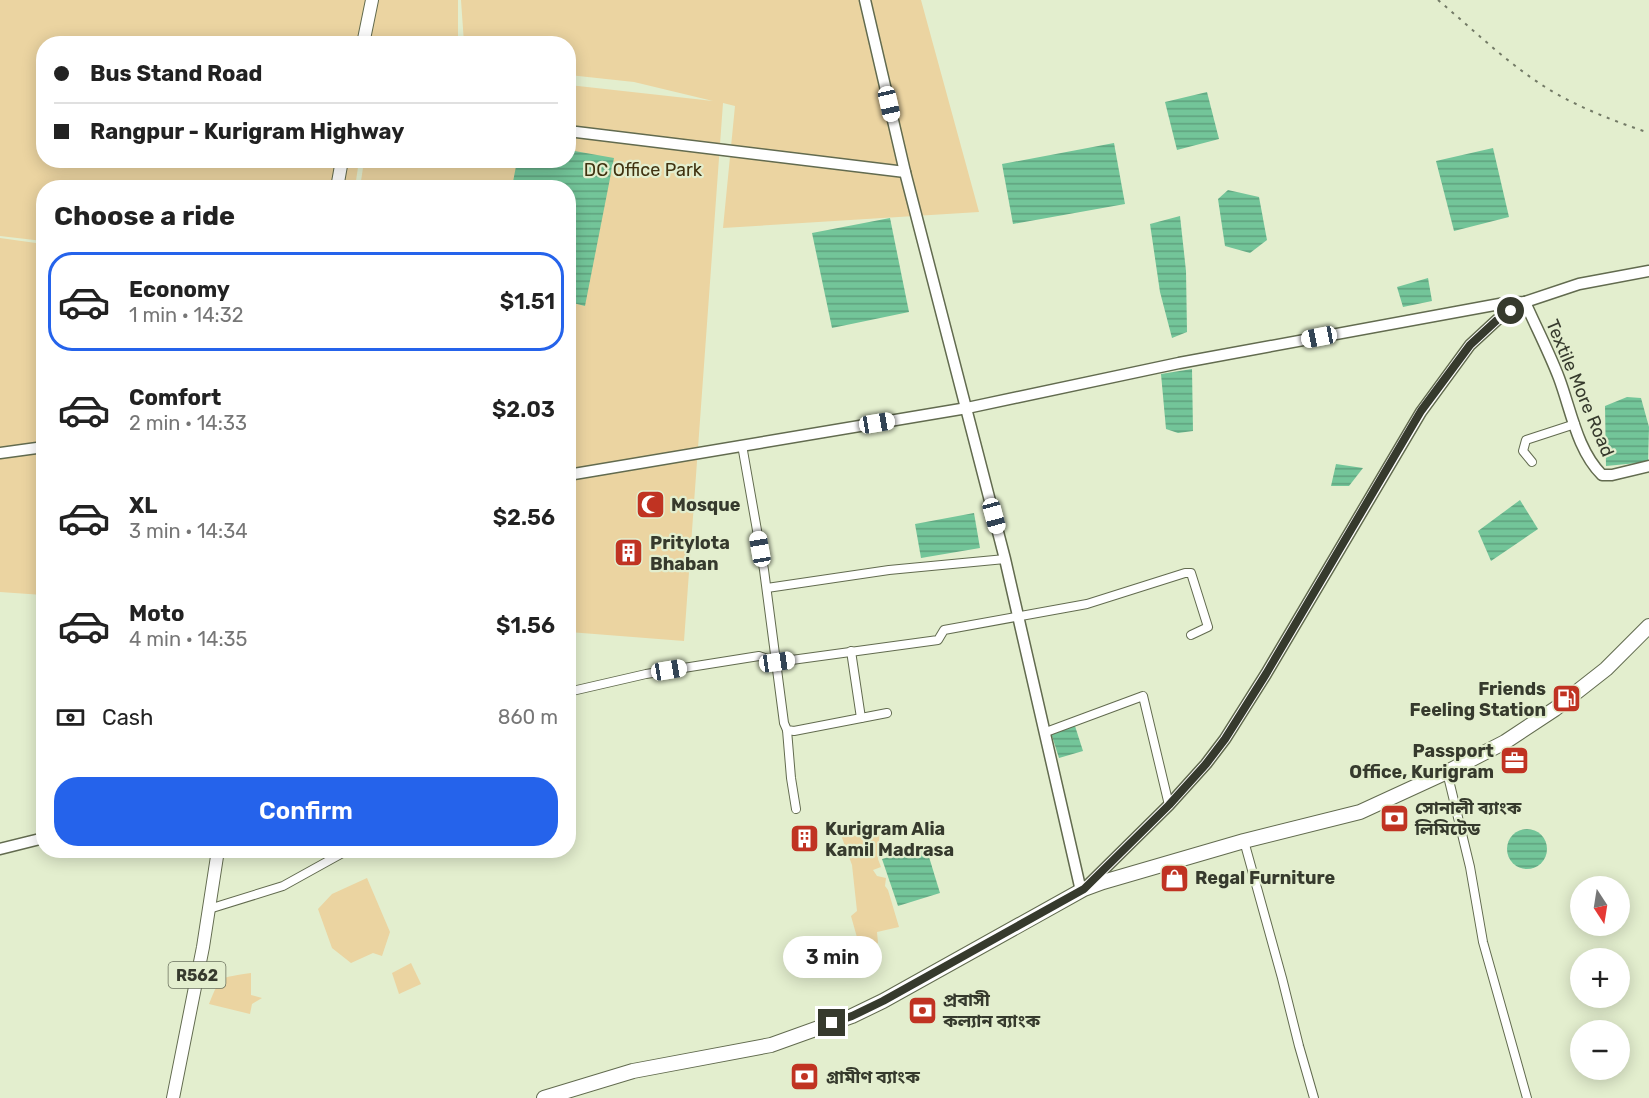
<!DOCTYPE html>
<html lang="en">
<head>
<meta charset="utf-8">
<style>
  :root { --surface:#fff; --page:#f6f6f6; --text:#222; --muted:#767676; --line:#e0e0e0; --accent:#2563eb }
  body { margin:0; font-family:Rubik,"Noto Sans Bengali",sans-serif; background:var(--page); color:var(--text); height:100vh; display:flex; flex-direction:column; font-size:22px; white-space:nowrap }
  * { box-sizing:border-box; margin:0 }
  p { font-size:20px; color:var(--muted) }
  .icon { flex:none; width:33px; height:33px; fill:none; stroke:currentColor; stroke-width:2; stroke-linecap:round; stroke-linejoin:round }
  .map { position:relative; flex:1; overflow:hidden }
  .panel { position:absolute; left:36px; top:180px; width:540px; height:678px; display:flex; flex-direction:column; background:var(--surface); border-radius:24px; box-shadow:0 3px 15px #0003 }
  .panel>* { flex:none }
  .banner { position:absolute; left:36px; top:36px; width:540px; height:132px; border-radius:24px; box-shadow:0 3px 15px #0003; display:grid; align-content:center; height:132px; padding:0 18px; background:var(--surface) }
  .needle { width:39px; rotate:168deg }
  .tools { position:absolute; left:1570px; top:876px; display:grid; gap:12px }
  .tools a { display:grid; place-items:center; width:60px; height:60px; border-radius:50%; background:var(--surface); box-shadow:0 3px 15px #0003; font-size:30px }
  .end { position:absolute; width:27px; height:27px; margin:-14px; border:8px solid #363a2d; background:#fff; box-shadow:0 0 0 3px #fff }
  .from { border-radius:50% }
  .bubble { position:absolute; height:42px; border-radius:21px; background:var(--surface); box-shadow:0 3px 15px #0003; font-size:20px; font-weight:600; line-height:42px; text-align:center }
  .car { position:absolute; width:18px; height:36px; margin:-18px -9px; border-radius:8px; box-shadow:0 0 4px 2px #0007; background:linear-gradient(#fff 24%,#345 0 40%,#fff 0 76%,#345 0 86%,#fff 0) }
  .banner b { display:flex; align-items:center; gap:21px; height:57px; font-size:22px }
  .banner b+b { border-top:2px solid var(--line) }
  .banner i { width:15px; height:15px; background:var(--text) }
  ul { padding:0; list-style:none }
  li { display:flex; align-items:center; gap:18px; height:99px; margin:0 12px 9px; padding:0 6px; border:3px solid transparent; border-radius:24px }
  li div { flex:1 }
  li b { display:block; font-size:22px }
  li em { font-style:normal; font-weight:600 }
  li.on { border-color:var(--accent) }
  li>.icon { width:54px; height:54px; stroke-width:1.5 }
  h2 { padding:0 18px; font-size:27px; line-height:72px }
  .pay { display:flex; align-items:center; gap:15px; height:66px; padding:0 18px; font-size:22px }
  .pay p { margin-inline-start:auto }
  .cta { display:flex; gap:12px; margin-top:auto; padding:12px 18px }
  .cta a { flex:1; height:69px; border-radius:24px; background:var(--accent); color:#fff; font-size:24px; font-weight:600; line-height:69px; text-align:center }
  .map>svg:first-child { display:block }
</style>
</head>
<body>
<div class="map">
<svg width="1649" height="1098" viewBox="0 0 1649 1098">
  <defs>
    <pattern id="water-rules" width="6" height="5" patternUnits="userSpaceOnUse" patternTransform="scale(1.5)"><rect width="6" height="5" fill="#73c599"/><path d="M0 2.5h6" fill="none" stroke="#5fa17d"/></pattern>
  </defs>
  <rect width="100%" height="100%" fill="#e3eece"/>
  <g fill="#ebd4a1">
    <polygon points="0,0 458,0 458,43 44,44 44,160 359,161 355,187 44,188 43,241 0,236"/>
    <polygon points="461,0 921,0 979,212 723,228 735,106 723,103 684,641 569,632 568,188 360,188 364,161 568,160 569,85 713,101 634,82 569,75 568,44 464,43"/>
    <polygon points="0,238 43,244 43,595 0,592"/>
    <polygon points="880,823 878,859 881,867 873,870 877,876 886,878 885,886 888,890 899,927 877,932 878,943 860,948 851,916 857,911 852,865 841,835 859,836 861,826"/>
    <polygon points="367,878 390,932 382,956 373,953 351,963 332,948 318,909 332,894"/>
    <polygon points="411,963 421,984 399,994 392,973"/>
    <path d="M251,973v22l11,3 -10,6 -2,10 -41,-10c12,-29 10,-26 42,-31z"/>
  </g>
  <g fill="url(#water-rules)">
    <polygon points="1207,92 1219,139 1177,150 1165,102"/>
    <polygon points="1114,143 1125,204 1013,224 1002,164"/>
    <polygon points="1493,148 1509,217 1454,231 1436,161"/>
    <polygon points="569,150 614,158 585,306 569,302 568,188 512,187 517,161 568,160"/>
    <polygon points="1228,190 1259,197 1267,240 1250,253 1225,246 1218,199"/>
    <polygon points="1180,216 1186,271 1187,332 1172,338 1160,292 1150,224"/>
    <polygon points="890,218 909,312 832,328 812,233"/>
    <polygon points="1428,278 1432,301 1403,307 1397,287"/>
    <polygon points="1192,369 1193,431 1178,433 1166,429 1161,374"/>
    <polygon points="1627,397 1641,398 1649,427 1648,462 1606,466 1605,406"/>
    <polygon points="1336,464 1363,468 1349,486 1331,486"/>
    <polygon points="1520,500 1538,529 1491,561 1478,531"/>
    <polygon points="974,513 980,548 921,558 915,524"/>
    <polygon points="1075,726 1083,751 1059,758 1051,733"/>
    <circle cx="1527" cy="849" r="20"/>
    <polygon points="926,847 940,893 898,906 882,859"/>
  </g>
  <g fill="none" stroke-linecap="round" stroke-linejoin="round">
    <defs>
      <g id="street">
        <polyline points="742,445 764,570 784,723 787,730 794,731 887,713"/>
        <polyline points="1532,462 1523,451 1526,440 1575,424"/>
        <polyline points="767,588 889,570 1005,559"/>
        <polyline points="851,651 861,718"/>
        <polyline points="568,692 646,674 759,656 777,662 938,640 944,630 1087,604 1185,573 1191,573 1208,627 1191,635"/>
        <polyline points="787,730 791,778 796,809"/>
        <polyline points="1046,732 1143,696 1169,805"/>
        <polyline points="1447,772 1470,867 1483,942 1527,1098"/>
        <polyline points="1244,841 1282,978 1299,1046 1314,1098"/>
        <polyline points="209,909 283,886 348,850"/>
      </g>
      <g id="secondary">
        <polyline points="865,0 905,172 1005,559 1081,891"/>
        <polyline points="568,131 905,172"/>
        <path d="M1525,302c11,25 24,50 34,76 12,32 18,72 43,97h10l37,-9"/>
        <polyline points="0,453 44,447"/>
        <polyline points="568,475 967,408 1179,363 1505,303 1525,302 1579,284 1649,271"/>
        <polyline points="0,849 44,838"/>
        <polyline points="1086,887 1169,805 1206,764 1225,739 1266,674 1421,412 1470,345 1497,320 1525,302"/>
      </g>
      <g id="primary">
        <polyline points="363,44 372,0"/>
        <polyline points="337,188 342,160"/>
        <polyline points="173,1098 203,947 218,850"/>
      </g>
      <polyline id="highway" points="544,1098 633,1071 771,1045 852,1016 883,1001 1084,889 1103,882 1244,841 1360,812 1447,772 1505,742 1555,709 1606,669 1649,626"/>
    </defs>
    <use href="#street" stroke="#626b4f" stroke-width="10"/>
    <use href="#secondary" stroke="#626b4f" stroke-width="13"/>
    <use href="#primary" stroke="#626b4f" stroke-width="14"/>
    <use href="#highway" stroke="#626b4f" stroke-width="16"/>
    <use href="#street" stroke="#fff" stroke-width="8"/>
    <use href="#secondary" stroke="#fff" stroke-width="10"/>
    <use href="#primary" stroke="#fff" stroke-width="12"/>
    <use href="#highway" stroke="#fff" stroke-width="14"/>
    <path stroke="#737a66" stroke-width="2" stroke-dasharray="3 6" stroke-linecap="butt" d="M1438,0c38,32 74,68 117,93 30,17 62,29 94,40"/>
  </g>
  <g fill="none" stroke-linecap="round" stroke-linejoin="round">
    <polyline stroke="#363a2d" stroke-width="8" points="832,1023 852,1016 883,1001 1084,889 1169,805 1206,764 1225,739 1266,674 1421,411 1470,345 1497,320 1511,311"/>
  </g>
  <defs>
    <symbol id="mosque-square" viewBox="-11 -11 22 22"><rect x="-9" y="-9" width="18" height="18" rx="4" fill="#c03322" stroke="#e3eece"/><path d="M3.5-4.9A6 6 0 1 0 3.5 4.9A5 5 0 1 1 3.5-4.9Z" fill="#fff"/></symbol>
    <symbol id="building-square" viewBox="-11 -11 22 22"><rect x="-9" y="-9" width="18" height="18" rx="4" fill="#c03322" stroke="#e3eece"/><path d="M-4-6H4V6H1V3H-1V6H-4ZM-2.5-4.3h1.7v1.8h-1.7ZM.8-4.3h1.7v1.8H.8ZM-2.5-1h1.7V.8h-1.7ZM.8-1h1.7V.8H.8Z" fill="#fff"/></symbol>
    <symbol id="fuel-square" viewBox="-11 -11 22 22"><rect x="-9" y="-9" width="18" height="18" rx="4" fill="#c03322" stroke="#e3eece"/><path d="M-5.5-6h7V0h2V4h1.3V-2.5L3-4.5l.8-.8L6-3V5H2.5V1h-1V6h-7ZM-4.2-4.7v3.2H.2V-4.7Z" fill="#fff"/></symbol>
    <symbol id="office-square" viewBox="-11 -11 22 22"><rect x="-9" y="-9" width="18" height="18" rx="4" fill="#c03322" stroke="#e3eece"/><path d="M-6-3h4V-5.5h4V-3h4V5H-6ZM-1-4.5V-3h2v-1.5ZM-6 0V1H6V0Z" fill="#fff"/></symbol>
    <symbol id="bank-square" viewBox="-11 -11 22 22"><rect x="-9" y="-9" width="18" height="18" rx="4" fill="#c03322" stroke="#e3eece"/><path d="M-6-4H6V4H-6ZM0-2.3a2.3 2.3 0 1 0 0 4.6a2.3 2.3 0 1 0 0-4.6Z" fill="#fff"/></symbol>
    <symbol id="shop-square" viewBox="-11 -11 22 22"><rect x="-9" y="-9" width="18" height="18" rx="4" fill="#c03322" stroke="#e3eece"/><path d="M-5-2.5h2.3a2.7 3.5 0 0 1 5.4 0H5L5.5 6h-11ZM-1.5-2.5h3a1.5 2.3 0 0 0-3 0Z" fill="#fff"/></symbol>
  </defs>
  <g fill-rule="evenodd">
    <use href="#mosque-square" x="634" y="488" width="33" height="33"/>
    <use href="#building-square" x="612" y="536" width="33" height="33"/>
    <use href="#fuel-square" x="1550" y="682" width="33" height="33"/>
    <use href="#office-square" x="1498" y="744" width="33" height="33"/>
    <use href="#bank-square" x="1378" y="802" width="33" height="33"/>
    <use href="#building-square" x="788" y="822" width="33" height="33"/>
    <use href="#shop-square" x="1158" y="862" width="33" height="33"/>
    <use href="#bank-square" x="906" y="994" width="33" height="33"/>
    <use href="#bank-square" x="788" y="1060" width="33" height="33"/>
  </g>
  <g text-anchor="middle" stroke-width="4.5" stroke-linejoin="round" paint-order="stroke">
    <rect fill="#e3eece" stroke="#6a705d" stroke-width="1.5" x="168.5" y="962" width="57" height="26" rx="4.5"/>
    <g font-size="16" font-weight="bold" fill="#363a2d">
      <text x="197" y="981">R562</text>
    </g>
    <g font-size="18" fill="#403210" stroke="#e3eece">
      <text x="643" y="176">DC Office Park</text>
    </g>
    <g font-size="18" fill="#363a2d" stroke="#e3eece">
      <text transform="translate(1580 388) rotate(67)" y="6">Textile More Road</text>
    </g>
    <g font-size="18" font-weight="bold" fill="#363a2d" stroke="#e3eece" text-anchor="start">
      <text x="671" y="511">Mosque</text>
      <text x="650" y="549">Pritylota<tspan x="650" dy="21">Bhaban</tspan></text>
      <text x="1546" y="695" text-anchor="end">Friends<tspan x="1546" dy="21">Feeling Station</tspan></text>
      <text x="1494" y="757" text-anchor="end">Passport<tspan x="1494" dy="21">Office, Kurigram</tspan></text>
      <text x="1415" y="814">সোনালী ব্যাংক<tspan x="1415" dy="21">লিমিটেড</tspan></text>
      <text x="825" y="835">Kurigram Alia<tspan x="825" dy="21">Kamil Madrasa</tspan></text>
      <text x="1195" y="884">Regal Furniture</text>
      <text x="943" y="1006">প্রবাসী<tspan x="943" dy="21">কল্যান ব্যাংক</tspan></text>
      <text x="826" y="1083">গ্রামীণ ব্যাংক</text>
    </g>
  </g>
</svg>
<div class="tools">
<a><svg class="needle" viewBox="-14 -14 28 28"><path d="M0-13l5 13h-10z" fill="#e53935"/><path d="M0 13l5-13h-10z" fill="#767676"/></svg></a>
<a>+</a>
<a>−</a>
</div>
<i class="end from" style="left:1511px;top:311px"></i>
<i class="end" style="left:832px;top:1023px"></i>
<div class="bubble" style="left:783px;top:936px;width:99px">3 min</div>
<i class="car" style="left:889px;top:104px;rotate:167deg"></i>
<i class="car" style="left:1319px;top:337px;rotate:259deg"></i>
<i class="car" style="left:877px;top:423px;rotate:81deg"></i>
<i class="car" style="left:994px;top:516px;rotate:165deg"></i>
<i class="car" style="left:760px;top:549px;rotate:350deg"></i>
<i class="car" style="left:777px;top:662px;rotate:82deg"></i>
<i class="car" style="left:669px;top:670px;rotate:81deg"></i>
<div class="banner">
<b><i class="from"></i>Bus Stand Road</b>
<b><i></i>Rangpur - Kurigram Highway</b>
</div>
<section class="panel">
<h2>Choose a ride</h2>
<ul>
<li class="on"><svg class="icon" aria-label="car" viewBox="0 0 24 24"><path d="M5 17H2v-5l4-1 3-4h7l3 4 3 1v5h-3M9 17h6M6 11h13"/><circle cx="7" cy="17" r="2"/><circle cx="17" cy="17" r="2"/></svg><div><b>Economy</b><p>1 min · 14:32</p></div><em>$1.51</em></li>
<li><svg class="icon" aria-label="car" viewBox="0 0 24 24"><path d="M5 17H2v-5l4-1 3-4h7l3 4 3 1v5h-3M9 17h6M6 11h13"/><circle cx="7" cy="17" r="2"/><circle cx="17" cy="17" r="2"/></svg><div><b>Comfort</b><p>2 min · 14:33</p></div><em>$2.03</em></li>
<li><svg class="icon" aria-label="car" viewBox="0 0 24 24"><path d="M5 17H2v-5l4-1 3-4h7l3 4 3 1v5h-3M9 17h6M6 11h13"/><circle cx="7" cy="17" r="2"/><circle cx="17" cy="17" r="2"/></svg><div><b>XL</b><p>3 min · 14:34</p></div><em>$2.56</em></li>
<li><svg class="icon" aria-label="car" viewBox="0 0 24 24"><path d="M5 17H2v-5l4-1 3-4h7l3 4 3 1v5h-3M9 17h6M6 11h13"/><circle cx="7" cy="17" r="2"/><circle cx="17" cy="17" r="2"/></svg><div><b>Moto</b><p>4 min · 14:35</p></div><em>$1.56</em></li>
</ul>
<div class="pay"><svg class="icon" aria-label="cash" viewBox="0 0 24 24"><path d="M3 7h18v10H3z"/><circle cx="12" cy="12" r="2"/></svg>Cash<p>860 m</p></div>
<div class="cta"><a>Confirm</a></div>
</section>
</div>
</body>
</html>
